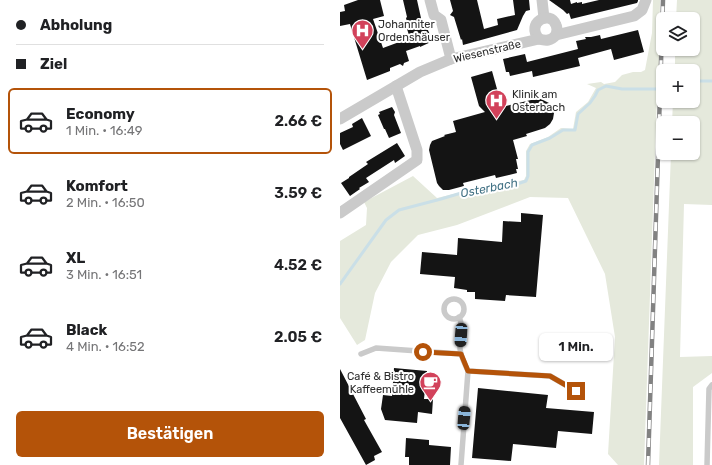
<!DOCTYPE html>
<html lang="de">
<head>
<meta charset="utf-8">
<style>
  :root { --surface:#fff; --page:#f2f2f2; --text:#202124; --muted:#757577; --line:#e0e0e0; --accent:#b45309 }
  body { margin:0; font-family:Rubik,sans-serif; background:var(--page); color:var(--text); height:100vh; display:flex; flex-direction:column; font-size:15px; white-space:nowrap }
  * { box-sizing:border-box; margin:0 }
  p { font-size:13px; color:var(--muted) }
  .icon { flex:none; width:22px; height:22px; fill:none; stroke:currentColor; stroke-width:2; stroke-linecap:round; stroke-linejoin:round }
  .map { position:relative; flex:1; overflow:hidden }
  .drawer { display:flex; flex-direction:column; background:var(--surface); width:340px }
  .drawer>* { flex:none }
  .top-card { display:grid; align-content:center; height:88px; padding:0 16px; background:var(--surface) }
  .buttons { position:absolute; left:316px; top:12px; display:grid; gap:8px }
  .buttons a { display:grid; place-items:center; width:44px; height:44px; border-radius:6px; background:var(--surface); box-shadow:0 1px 3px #0004; font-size:20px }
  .end { position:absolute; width:18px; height:18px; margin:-9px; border:5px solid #b45309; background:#fff; box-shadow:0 0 0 2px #fff }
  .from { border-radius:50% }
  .bubble { position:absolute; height:28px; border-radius:6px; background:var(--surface); box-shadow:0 1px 3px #0004; font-size:13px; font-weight:600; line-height:28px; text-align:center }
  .car { position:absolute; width:12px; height:24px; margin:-12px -6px; border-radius:5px; box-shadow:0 0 3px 1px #0007; background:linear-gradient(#222 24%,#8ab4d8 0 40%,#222 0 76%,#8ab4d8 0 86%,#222 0) }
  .top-card b { display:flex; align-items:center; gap:14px; height:38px; font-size:15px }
  .top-card b+b { border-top:1px solid var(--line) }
  .top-card i { width:10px; height:10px; background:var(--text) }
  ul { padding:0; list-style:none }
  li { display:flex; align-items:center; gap:12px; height:66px; margin:0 8px 6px; padding:0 8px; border:2px solid transparent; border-radius:6px }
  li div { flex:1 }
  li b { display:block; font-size:15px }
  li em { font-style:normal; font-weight:600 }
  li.current { border-color:var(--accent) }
  li>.icon { width:36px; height:36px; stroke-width:1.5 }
  .button { display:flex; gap:8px; margin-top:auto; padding:8px 16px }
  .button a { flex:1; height:46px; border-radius:6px; background:var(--accent); color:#fff; font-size:16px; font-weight:600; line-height:46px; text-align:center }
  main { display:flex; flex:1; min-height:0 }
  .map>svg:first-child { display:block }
</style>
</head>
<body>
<main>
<section class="drawer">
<div class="top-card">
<b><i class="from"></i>Abholung</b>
<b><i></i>Ziel</b>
</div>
<ul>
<li class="current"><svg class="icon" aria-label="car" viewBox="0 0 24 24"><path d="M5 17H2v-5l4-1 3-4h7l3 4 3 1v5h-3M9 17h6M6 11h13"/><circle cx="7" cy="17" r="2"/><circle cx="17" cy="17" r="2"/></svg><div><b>Economy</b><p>1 Min. · 16:49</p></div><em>2.66 €</em></li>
<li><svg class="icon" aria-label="car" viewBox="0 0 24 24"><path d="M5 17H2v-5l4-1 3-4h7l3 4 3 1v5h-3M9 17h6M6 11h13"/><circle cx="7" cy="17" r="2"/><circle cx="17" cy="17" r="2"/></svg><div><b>Komfort</b><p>2 Min. · 16:50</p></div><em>3.59 €</em></li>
<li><svg class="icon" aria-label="car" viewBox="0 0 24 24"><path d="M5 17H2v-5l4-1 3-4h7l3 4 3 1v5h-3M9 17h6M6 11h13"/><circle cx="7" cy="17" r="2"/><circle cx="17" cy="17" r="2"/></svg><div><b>XL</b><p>3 Min. · 16:51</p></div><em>4.52 €</em></li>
<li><svg class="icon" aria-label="car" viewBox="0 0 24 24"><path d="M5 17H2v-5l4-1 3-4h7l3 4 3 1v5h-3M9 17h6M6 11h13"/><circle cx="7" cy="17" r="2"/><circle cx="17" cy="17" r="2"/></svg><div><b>Black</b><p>4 Min. · 16:52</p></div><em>2.05 €</em></li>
</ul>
<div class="button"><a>Bestätigen</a></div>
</section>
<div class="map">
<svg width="372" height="465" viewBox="0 0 372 465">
  <rect width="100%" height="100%" fill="#fff"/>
  <g fill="#e5e9dc">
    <polygon points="313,0 320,0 319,66 317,96 304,465 278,465 268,454 275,337 265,274 228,198 190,197 117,225 78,235 51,262 35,293 25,340 17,345 0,318 0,241 26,225 27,208 24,202 73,176 97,198 134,189 184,180 186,176 186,151 190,144 208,137 221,128 233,129 236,112 248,102 256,88 247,84 261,82 264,84 275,82 282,75 293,72 301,72 305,70 312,33"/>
    <polygon points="337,0 372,0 372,205 344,204 340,357 372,356 372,373 353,387 353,465 319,465 331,153 353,153 353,123 332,123 333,101 353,101 353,71 335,71 335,49 353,49 353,19 336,19"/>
  </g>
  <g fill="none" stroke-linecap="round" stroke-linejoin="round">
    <g stroke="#cadfe7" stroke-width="3">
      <polyline points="353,81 372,81"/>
      <polyline points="0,284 46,220 59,210 101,199 128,191 180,183 186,181 188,176 188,152 192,145 210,138 223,130 235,130 238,114 250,103 255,96 258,90 266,86 282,89 323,89"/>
    </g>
  </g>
  <g fill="#141414">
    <polygon points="18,0 40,0 44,16 33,19 43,48 70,38 66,26 68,26 66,18 67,17 63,0 77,0 83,27 86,26 93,41 80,47 80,46 66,51 69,61 64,63 63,66 60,64 50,68 50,71 27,80 10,24 0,26 0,12 5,11 4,5"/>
    <polygon points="110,0 137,0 144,29 158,25 157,19 175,15 173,0 189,0 190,10 186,11 183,16 177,30 123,45 122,39 121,40 114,17 110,15 113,11"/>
    <polygon points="209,0 230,0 231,4 237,2 237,3 242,2 242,4 259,0 298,0 298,1 297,3 231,19 229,13 227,14 223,10"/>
    <polygon points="298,30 304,52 274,60 271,49 238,58 240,66 193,77 192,71 170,76 169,72 166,72 163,59 185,54 187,62 238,49 236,41 246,39 245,37 251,37 260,35 261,39"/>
    <polygon points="152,71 162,107 191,100 201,99 209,103 213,108 214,113 213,119 210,124 205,128 186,134 187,136 173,140 178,159 176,159 178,169 176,169 177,173 156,178 155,175 123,183 124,186 109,190 103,190 99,186 97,183 89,150 90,145 92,141 105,136 104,135 116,132 113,121 145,112 139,106 131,77"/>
    <polygon points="52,107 55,112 54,115 61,133 49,138 45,129 44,129 38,115 40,114 39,112"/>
    <polygon points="22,118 31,136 3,150 0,144 0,133 13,127 12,124"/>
    <polygon points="57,143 65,156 55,163 54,160 26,178 29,182 19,188 20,189 10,196 1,183 9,178 9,177 28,164 26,162"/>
    <polygon points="181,213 203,215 196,297 166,295 165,301 135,299 135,292 127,292 127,290 114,288 115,277 80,274 82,252 117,255 118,238 162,242 163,221 181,222"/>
    <polygon points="54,368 87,371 84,399 93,399 92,414 78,412 77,423 45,420 41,409 43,395 52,396"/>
    <polygon points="0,369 26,419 24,420 42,452 34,456 35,460 26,465 0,418"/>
    <polygon points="138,388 208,395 206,408 254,412 252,434 218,431 216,448 173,444 171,461 132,458"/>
    <polygon points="66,438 89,440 89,445 111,447 110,465 69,465 69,457 65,457"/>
  </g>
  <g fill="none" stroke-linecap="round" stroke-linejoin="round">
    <g stroke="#cacaca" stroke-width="5.5">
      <circle cx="114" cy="309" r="10"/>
      <path d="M119,317c5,10 1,21 1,32 1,8 5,15 8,22"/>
      <polyline points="21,354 36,348 121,354"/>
      <polyline points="121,465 128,371 210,376 236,391"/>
      <polyline points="367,465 369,389 372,385"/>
    </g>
    <g stroke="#cacaca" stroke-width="11">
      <polyline points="90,0 94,15 101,20 111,59"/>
      <polyline points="202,0 204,18"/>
      <path d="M199,39c-14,-16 11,-30 17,-14 2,4 1,6 0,10"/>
      <path d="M0,119l80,-47 31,-13 88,-20c7,2 12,2 17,-4l78,-19 8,-6 4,-10"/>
      <polyline points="0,213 77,160 77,150 56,86"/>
    </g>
    <defs>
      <polyline id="rail" points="308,465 323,0"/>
    </defs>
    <use href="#rail" stroke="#828282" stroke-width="4.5"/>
    <use href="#rail" stroke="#fff" stroke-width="3" stroke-dasharray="9" stroke-linecap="butt"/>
  </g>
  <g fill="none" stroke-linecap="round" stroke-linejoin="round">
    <polyline stroke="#b45309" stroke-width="5" points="83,352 121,354 128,371 210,376 236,391"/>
  </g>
  <defs>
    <symbol id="hospital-pin" viewBox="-11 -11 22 30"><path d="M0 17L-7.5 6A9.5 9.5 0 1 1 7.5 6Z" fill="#d2425b" stroke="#fff"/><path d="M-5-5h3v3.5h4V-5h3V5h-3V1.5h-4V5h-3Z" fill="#fff"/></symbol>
    <symbol id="cafe-pin" viewBox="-11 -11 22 30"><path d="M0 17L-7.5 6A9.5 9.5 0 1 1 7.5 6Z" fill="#d2425b" stroke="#fff"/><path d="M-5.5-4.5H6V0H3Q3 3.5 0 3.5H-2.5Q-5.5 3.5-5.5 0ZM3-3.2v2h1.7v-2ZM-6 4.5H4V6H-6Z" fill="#fff"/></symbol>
  </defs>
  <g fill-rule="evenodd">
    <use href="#hospital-pin" x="10" y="18" width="25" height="34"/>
    <use href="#hospital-pin" x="144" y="88" width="25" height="34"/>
    <use href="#cafe-pin" x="78" y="370" width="25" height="34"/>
  </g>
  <g text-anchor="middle" stroke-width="4" stroke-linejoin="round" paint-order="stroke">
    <g font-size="11" fill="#2d2d2d" stroke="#fff" text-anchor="start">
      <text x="38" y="28">Johanniter<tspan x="38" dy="13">Ordenshäuser</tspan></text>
      <text x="172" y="98">Klinik am<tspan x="172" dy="13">Osterbach</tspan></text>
      <text x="74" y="380" text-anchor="end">Café &amp; Bistro<tspan x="74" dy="13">Kaffeemühle</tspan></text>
    </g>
    <g font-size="11" fill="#2d2d2d" stroke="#fff">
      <text transform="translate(147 51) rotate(-13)" y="4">Wiesenstraße</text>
    </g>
    <g font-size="12" font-style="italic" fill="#447386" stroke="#fff">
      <text transform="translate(149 188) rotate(-11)" y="4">Osterbach</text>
    </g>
  </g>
</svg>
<div class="buttons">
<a><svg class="icon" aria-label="layers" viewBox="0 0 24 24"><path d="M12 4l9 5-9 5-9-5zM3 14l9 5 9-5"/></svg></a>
<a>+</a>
<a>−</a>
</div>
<i class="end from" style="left:83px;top:352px"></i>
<i class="end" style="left:236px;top:391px"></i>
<div class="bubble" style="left:199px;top:333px;width:74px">1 Min.</div>
<i class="car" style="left:121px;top:335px;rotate:184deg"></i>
<i class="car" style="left:124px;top:418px;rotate:5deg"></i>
</div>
</main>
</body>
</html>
